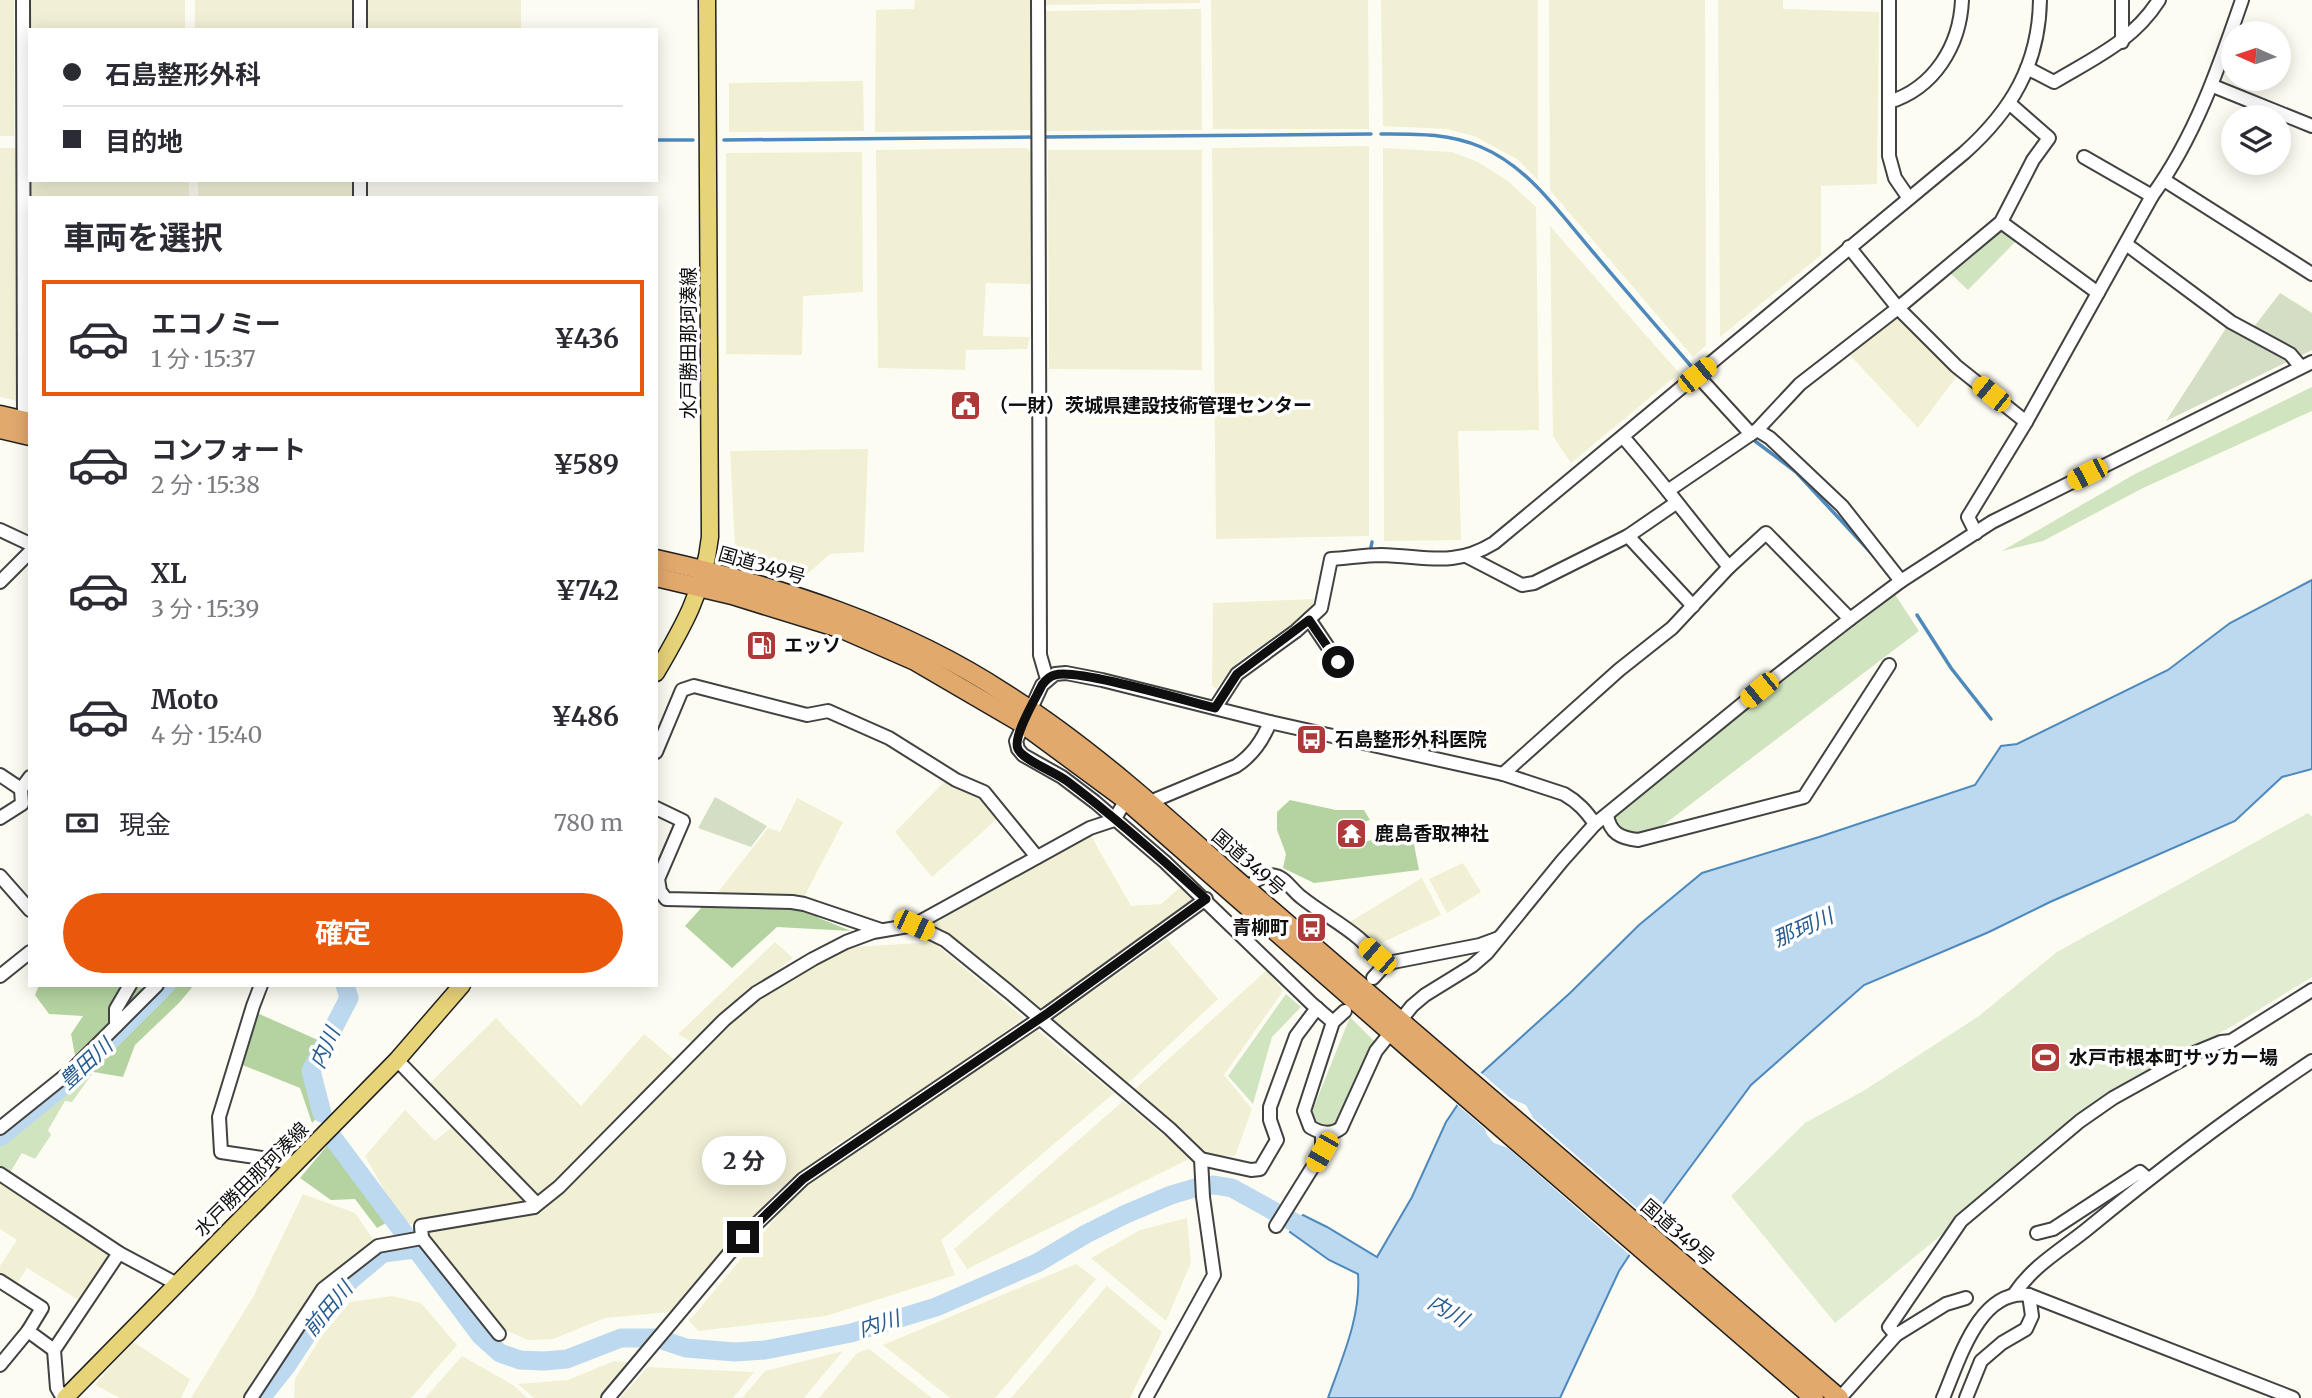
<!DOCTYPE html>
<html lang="ja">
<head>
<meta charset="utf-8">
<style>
  :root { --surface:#fff; --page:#f2f2f3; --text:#2b2b33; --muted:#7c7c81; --line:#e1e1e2; --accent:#ea580c }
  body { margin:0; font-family:Merriweather,"Noto Sans JP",serif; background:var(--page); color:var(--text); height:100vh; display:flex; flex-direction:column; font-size:26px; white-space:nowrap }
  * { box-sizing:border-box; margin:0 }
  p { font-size:23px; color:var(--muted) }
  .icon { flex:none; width:38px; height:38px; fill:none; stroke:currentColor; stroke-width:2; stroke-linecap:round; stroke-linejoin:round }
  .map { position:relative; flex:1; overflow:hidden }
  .panel { position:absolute; left:28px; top:196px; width:630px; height:791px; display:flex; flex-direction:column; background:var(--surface); border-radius:0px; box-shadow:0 4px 18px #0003 }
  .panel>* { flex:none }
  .hud { position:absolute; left:28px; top:28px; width:630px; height:154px; border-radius:0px; box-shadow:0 4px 18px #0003; display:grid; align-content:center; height:154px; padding:0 35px; background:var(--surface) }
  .needle { width:46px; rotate:273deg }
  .tools { position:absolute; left:2221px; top:21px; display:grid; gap:14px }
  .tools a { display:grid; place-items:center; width:70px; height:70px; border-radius:50%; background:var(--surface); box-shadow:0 4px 18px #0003; font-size:35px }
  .end { position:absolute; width:32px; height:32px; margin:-16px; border:9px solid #0f0f0f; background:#fff; box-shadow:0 0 0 4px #fff }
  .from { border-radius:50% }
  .bubble { position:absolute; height:49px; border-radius:24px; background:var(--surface); box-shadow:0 4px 18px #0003; font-size:23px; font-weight:700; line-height:49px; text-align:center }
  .car { position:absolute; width:21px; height:42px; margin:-21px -10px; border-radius:9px; box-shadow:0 0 5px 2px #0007; background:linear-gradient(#f5c518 24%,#345 0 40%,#f5c518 0 76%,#345 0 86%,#f5c518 0) }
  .hud b { display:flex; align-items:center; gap:24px; height:66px; font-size:26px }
  .hud b+b { border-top:2px solid var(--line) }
  .hud i { width:18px; height:18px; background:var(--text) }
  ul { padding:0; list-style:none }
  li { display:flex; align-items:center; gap:21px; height:116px; margin:0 14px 10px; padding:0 21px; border:4px solid transparent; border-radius:0px }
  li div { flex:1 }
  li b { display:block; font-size:26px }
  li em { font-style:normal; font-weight:700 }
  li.current { border-color:var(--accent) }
  li>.icon { width:63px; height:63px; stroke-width:1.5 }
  h2 { padding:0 35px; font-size:32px; line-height:84px }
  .pay { display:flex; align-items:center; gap:18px; height:77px; padding:0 35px; font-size:26px }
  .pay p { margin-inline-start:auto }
  .primary-button { display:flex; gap:14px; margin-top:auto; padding:14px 35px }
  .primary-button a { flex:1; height:80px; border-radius:42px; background:var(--accent); color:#fff; font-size:28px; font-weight:700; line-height:80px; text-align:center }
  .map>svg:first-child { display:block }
</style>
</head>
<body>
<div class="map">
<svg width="2312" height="1398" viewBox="0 0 2312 1398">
  <rect width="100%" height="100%" fill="#fdfcf2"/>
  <g fill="#f1f0d5">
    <rect x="0" y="0" width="14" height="136"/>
    <rect x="30" y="0" width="155" height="30"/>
    <rect x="195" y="0" width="158" height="30"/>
    <rect x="366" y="0" width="155" height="30"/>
    <polygon points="915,0 1030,0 1031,130 875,132 876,10 914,9"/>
    <polygon points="1045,0 1200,0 1200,3 1045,5"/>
    <polygon points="1211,0 1368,0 1369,129 1213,129"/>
    <polygon points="1381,0 1538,0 1538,180 1517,159 1474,136 1446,129 1383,126"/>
    <polygon points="1549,0 1705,0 1706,345 1693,357 1550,190"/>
    <polygon points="1718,0 1783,0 1783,9 1879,12 1877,184 1821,186 1821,255 1720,337"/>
    <polygon points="1201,9 1202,130 1046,131 1044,11"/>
    <polygon points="863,81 864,131 729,132 729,83"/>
    <polygon points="1369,146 1369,536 1216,539 1212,148"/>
    <polygon points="0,148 19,148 17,401 0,397"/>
    <polygon points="1026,148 1032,152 1030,284 986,283 983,336 1030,337 1027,349 966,350 965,370 878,368 876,150"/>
    <polygon points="1383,148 1452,152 1478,162 1508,181 1536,207 1539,430 1458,431 1461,540 1384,541"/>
    <polygon points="1048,150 1202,150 1202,370 1049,369"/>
    <polygon points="862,152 863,292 803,296 802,355 726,354 726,153"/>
    <polygon points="30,158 30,180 189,180 189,198 30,198 30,216"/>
    <rect x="198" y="180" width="157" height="18"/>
    <polygon points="1550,226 1679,373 1571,463 1553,436"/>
    <polygon points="1897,313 1959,373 1918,428 1848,353"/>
    <polygon points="868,449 864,552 830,554 805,576 751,564 735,544 730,451"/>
    <polygon points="1314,599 1313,604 1300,618 1238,662 1216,689 1212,686 1213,603"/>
    <polygon points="946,780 979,795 1000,816 932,877 895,832"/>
    <polygon points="797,798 843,822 804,897 715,896 768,828 780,832"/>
    <polygon points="1090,834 1131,906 1161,904 1179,888 1197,898 1041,1011 933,924"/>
    <polygon points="1463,863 1481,892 1447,913 1429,879"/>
    <polygon points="1422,878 1441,915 1375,946 1348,923"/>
    <polygon points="1167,939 1218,999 1125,1086 1051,1021"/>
    <polygon points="775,942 793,958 733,1003 693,1043 678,1034"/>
    <polygon points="933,942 1024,1018 926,1089 836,1145 776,1192 669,1312 605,1318 553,1339 528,1340 505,1330 426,1231 519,1218 545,1207 576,1181 712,1038 759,997 841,948"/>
    <polygon points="1268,969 1283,991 1224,1075 1252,1109 1235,1156 1205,1155 1132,1092"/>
    <polygon points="496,1018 581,1106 644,1034 676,1061 538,1198 427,1086"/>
    <polygon points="1037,1030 1114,1093 941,1240 955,1275 826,1316 699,1331 689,1321 799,1190"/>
    <polygon points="1123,1101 1191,1158 967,1269 954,1249"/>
    <polygon points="405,1110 435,1141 454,1125 528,1204 404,1225 365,1156"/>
    <polygon points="0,1176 114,1255 82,1302 27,1268 15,1287 0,1277 0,1266 17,1240 0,1229"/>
    <polygon points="303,1194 355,1213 375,1242 323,1289 251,1398 191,1398 253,1297"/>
    <polygon points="1187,1218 1191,1263 1166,1321 1091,1258 1140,1230"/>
    <polygon points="1076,1264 1096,1279 995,1398 950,1398 883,1345"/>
    <polygon points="1107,1286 1162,1332 1130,1398 1011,1398"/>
    <polygon points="392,1296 421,1303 457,1345 411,1398 294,1398 295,1379 321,1337 350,1302"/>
    <polygon points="132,1341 190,1379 181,1398 120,1398 95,1385"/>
    <polygon points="869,1349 932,1398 819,1398 857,1353"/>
    <polygon points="843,1351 804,1398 742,1398 765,1371"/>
    <polygon points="462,1356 513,1385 527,1398 425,1398"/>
    <polygon points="614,1361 629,1362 600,1398 534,1398 518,1384 568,1380"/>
    <polygon points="648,1367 754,1372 733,1398 620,1398"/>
  </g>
  <g fill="#d0e4bf">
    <polygon points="2001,227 2019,238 1968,290 1948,271"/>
    <polygon points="2312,387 2312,411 2143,488 2043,541 2002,551 2135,474"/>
    <polygon points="1894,593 1919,631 1658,829 1627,835 1611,816"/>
    <polygon points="1286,994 1301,1007 1272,1037 1253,1104 1228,1076"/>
    <polygon points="1350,1017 1376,1043 1342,1119 1333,1127 1314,1124 1311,1114"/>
    <polygon points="85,1073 92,1074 72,1102 65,1101 48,1130 51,1135 35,1159 22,1153 9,1174 0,1167 0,1141 6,1134"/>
  </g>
  <g fill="#b4d3a1">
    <polygon points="1290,800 1336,810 1364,810 1370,820 1340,828 1339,849 1411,829 1419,870 1314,883 1283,868 1286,854 1277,830 1277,812"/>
    <polygon points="703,906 806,908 819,918 851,931 777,927 732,968 685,926"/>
    <polygon points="39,985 140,985 145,993 76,1061 71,1034 83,1016 49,1014 35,995"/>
    <polygon points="172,985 194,985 179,1003 135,1045 123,1077 88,1071"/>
    <polygon points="255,1012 320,1041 308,1072 319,1116 312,1123 300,1088 240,1064"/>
    <polygon points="331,1141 388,1222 377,1228 355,1199 331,1200 300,1178"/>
  </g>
  <g fill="#d4dec5">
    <polygon points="2280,293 2312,313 2312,350 2300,356 2253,328"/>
    <polygon points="2228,325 2287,362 2166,421"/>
    <polygon points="715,797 767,826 751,847 698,828"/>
  </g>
  <polygon fill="#e1ecd0" points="2308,813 2312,817 2312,977 2234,1025 2110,1095 1835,1323 1731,1196 1805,1123 1865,1090 1979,1016 2057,952"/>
  <path fill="#bdd9ef" stroke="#4d89bc" stroke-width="2" d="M2312,580v189l-30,8 -47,44 -185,81 -61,30 -125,53 -113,100 -88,119 -44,67 -59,127h-232c14,-40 33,-81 30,-124l-29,-14 -39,-28 13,-17 24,12 50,30 35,-60 34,-75 29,-43 95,-86 69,-68 63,-52 117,-36 156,-52 26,-39 16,-2 151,-74 62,-47z"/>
  <polygon fill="#fdfcf2" points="1479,1071 1510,1098 1526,1105 1533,1118 1654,1223 1632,1257 1508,1148 1494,1143 1487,1135 1485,1129 1455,1103"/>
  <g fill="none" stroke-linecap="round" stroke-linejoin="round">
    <g stroke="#4d89bc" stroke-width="3.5">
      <path d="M1381,134c35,0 67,-1 100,13 48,20 79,67 112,105 32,38 65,76 98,114"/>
      <polyline points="1042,137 1371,134"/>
      <polyline points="656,140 693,140"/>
      <polyline points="724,140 1034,137"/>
      <polyline points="1755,441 1796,472 1874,556"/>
      <polyline points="1370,552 1372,542"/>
      <polyline points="1917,615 1951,668 1991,719"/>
      <polyline points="1237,667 1253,655"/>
      <polyline points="1217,694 1231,673"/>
    </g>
    <g stroke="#bdd9ef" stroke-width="19">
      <polyline points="322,1113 311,1071 349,998 345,985"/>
      <polyline points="0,1137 74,1077 166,985"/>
      <polyline points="333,1138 481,1336 500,1353 520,1360 544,1361 567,1359 621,1338 656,1338 686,1348 735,1352 765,1350 851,1333 936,1307 1037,1263 1086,1234 1126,1214 1171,1195 1198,1187 1214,1185 1232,1188 1299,1225"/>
      <polyline points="261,1398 287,1365 327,1304 352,1279 383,1253 415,1249"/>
    </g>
    <defs>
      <g id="minor">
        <polyline points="23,0 24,421"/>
        <polyline points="360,0 360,30"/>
        <polyline points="1038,0 1040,655 1047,679"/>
        <polyline points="1889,0 1889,156 1895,178 1908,197"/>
        <polyline points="2122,0 2122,42"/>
        <path d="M2027,68l27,14c40,-24 79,-41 105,-82"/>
        <polyline points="2213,86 2312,126"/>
        <path d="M1889,102c45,-14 71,-56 73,-102"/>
        <polyline points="2084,157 2152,196"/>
        <polyline points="2164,180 2312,274"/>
        <polyline points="360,198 360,180"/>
        <polyline points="2001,222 2098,293"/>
        <polyline points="2126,244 2231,322 2290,354 2301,367"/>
        <polyline points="1849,247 1898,308 1956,366 2026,422"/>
        <polyline points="1697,375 1751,434"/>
        <polyline points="1757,430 1770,438 1842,506 1901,581"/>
        <path d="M1623,437c37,42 70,87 106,130"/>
        <polyline points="1669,490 1757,430 1800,384 1898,308 2001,222 2033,160 2049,138 2009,103"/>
        <polyline points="0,530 30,544"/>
        <path d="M1976,533l-8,-16 58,-95 126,-226c43,-59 67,-129 90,-196"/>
        <polyline points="1628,536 1693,606"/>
        <polyline points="1468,557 1522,585 1534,583 1628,536 1676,503"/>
        <polyline points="0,582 30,552"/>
        <polyline points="1309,619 1338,662"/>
        <path d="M1215,708l22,-34 59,-43 25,-23 10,-49c17,-1 34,-4 50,-4 45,1 72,13 113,-12l470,-390c47,-42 75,-88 76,-153"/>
        <polyline points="656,752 682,690 694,686 807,715 828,711 889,738 956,780 984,792 1037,857"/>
        <polyline points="1503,774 1619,670 1672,628 1729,567 1766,533 1850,619"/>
        <polyline points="0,775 21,789 30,777"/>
        <path d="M1150,802l86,-36c17,-11 27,-26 34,-44"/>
        <polyline points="656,808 683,821 658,879 660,891 666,899 792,902 804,904 881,930"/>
        <path d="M1607,815c3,18 13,23 31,25l166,-43 85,-132"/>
        <polyline points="0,818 22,804 21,789"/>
        <polyline points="1595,824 1778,675 1850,619 1901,581 1992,522 2312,362"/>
        <polyline points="0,876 30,910"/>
        <path d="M1255,881c7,-4 13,-7 21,-5 9,2 17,15 25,21 27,22 64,37 82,70"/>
        <polyline points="914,925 945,940 1009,992 1170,1129 1201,1159 1203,1197 1214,1275 1146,1398"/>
        <polyline points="0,976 30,952"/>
        <polyline points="1373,978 1383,967 1393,962 1480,945 1499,938"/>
        <polyline points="261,985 253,1006 219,1117 221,1152 296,1163"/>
        <path d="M1333,1022l-22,-19 -146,-141 -70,-60 -33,-25 -39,-22 -5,-6 -2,-8 26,-56 13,-11 11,-1 36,7 168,42 233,52 61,20c14,8 22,17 31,30l-33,37 -75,92 -15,13 -47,29 -13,11 -36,45 -35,77c-10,8 -21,5 -31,-1l-6,-16 29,-89 12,-11"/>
        <polyline points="116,1026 116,1009 130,985"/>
        <polyline points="397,1060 534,1201 534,1207"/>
        <polyline points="0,1128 71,1071 157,985"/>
        <polyline points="1201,1159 1251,1170 1260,1169 1277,1140 1270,1120 1270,1107 1296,1036 1317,1008"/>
        <polyline points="0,1174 119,1253 177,1284"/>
        <polyline points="1276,1226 1322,1152 1322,1133"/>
        <polyline points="2037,1233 2053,1229 2140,1172 2148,1179"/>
        <polyline points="422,1238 499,1334"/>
        <polyline points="0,1281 42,1308 28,1331 0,1365"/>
        <path d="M2015,1293c18,-27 46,-43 71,-63 73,-60 148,-117 226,-169"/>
        <polyline points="28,1331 54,1350"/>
        <polyline points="1896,1335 1889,1327 1961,1221 2080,1121 2113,1098 2192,1054 2221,1042 2231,1041 2312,990"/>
        <polyline points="63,1398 57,1388 54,1350 119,1253"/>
        <polyline points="251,1398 323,1289 378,1246 422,1238 421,1226 534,1207 559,1187 724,1020 756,993 813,959 846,942 873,932 914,925 1090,828 1114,820 1126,800"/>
        <polyline points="608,1398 743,1237 803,1179 1048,1013 1206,899"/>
        <polyline points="1840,1398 1896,1335 1946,1304 1966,1298"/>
        <path d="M1943,1398c16,-37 36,-110 86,-103l264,103"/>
        <polyline points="1966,1398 1981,1361 2002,1343 2026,1329 2032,1316 2029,1295"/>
      </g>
      <g id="major">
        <path d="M656,673c27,-46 48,-82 54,-136l-3,-537"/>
        <polyline points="65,1398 397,1060 462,985"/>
      </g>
      <g id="highway">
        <polyline points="0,415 30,422"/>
        <polyline points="0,429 30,436"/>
        <path d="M656,559c122,27 245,66 350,135 82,52 155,118 227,183l606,521"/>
        <polyline points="656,577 732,595 842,629 915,661 1023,724 1126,800 1410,1049 1814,1398"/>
      </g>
    </defs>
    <use href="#minor" stroke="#424242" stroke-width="16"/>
    <use href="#major" stroke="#202020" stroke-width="19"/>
    <use href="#highway" stroke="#202020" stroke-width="21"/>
    <use href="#minor" stroke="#fff" stroke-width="12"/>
    <use href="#major" stroke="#e7d378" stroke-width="16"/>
    <use href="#highway" stroke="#e2a96c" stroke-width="18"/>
  </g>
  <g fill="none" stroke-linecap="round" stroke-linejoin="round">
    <path stroke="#0f0f0f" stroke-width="9" d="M743,1237l60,-58 245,-166 158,-114c-45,-41 -91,-82 -139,-118 -12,-9 -44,-21 -49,-32 -6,-12 18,-51 24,-64 3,-4 7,-9 13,-10 21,-7 132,26 160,33l22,-34 72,-54 29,42"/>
  </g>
  <defs>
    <symbol id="civic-square" viewBox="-11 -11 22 22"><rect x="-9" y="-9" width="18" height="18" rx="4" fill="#ad3a38" stroke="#fff"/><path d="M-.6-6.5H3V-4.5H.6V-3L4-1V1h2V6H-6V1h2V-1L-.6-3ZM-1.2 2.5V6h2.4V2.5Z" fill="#fff"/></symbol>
    <symbol id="fuel-square" viewBox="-11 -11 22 22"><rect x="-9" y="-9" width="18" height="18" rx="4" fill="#ad3a38" stroke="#fff"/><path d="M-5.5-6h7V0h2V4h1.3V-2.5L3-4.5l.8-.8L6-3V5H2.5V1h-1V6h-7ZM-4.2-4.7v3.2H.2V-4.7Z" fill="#fff"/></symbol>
    <symbol id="bus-square" viewBox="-11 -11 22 22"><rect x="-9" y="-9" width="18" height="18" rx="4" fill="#ad3a38" stroke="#fff"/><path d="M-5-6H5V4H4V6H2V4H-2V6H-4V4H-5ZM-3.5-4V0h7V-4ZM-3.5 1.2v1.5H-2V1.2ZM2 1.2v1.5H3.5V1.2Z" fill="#fff"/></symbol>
    <symbol id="temple-square" viewBox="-11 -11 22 22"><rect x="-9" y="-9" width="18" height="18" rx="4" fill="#ad3a38" stroke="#fff"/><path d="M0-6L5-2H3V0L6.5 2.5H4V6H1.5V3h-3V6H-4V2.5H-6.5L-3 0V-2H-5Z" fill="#fff"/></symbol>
    <symbol id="stadium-square" viewBox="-11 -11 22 22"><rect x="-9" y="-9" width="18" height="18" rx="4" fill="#ad3a38" stroke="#fff"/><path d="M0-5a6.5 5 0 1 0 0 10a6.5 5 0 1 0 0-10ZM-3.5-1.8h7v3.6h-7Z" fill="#fff"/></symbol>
  </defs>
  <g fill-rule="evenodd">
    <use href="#civic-square" x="948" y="388" width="35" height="35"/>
    <use href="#fuel-square" x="744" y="628" width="35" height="35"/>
    <use href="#bus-square" x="1294" y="722" width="35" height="35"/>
    <use href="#temple-square" x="1334" y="816" width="35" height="35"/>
    <use href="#bus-square" x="1294" y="910" width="35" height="35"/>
    <use href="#stadium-square" x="2028" y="1040" width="35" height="35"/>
  </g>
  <g text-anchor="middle" stroke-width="7" stroke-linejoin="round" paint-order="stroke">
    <g font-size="19" fill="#0f0f0f" stroke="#fff">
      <text transform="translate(688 343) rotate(-90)" y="7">水戸勝田那珂湊線</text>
      <text transform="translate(762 565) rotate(16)" y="7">国道349号</text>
      <text transform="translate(1249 862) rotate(41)" y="7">国道349号</text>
      <text transform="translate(251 1179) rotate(-45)" y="7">水戸勝田那珂湊線</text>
      <text transform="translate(1678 1232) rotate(41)" y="7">国道349号</text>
    </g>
    <g font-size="19" font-weight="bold" fill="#0f0f0f" stroke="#fff" text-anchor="start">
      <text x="989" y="412">（一財）茨城県建設技術管理センター</text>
      <text x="784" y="652">エッソ</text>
      <text x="1335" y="746">石島整形外科医院</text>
      <text x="1375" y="840">鹿島香取神社</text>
      <text x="1289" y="934" text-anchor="end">青柳町</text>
      <text x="2069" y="1064">水戸市根本町サッカー場</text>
    </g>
    <g font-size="21" font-style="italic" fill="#275c91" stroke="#fff">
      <text transform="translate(1803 928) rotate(-24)" y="7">那珂川</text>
      <text transform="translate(325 1048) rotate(-66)" y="7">内川</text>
      <text transform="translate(86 1064) rotate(-43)" y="7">豊田川</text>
      <text transform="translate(328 1309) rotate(-50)" y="7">前田川</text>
      <text transform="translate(1448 1311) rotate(30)" y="7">内川</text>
      <text transform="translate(879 1324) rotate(-17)" y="7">内川</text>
    </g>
  </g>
</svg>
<div class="tools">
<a><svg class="needle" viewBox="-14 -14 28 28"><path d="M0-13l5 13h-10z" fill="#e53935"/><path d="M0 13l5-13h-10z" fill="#7c7c81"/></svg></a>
<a><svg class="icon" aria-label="layers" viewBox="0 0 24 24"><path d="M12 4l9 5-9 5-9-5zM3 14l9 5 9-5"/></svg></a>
</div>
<i class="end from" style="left:1338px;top:662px"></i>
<i class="end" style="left:743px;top:1237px"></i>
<div class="bubble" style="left:702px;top:1136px;width:84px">2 分</div>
<i class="car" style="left:1697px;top:375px;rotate:51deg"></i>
<i class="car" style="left:1991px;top:394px;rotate:309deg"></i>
<i class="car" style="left:2087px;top:474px;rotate:243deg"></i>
<i class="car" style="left:1759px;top:690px;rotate:231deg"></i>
<i class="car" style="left:914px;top:925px;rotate:115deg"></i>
<i class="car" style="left:1377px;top:956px;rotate:311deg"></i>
<i class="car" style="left:1322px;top:1152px;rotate:210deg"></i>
<div class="hud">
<b><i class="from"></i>石島整形外科</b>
<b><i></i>目的地</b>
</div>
<section class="panel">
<h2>車両を選択</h2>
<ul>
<li class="current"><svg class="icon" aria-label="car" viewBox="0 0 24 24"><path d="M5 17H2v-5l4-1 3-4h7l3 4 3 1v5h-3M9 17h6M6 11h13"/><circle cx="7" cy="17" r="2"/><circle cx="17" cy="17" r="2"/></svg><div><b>エコノミー</b><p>1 分 · 15:37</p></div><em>¥436</em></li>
<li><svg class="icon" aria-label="car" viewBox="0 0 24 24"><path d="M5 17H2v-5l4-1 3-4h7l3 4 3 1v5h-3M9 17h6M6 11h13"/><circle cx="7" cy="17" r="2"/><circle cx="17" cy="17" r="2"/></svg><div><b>コンフォート</b><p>2 分 · 15:38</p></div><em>¥589</em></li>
<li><svg class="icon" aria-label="car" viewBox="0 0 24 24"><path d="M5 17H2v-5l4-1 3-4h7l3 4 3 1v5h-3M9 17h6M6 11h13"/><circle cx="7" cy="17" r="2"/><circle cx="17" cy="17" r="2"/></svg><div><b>XL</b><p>3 分 · 15:39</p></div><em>¥742</em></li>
<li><svg class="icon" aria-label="car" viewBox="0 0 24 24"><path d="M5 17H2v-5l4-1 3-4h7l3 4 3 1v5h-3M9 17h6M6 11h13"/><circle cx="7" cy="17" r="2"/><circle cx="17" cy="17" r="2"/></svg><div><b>Moto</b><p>4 分 · 15:40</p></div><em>¥486</em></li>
</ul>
<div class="pay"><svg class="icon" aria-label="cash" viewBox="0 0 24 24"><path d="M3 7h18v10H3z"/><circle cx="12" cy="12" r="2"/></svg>現金<p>780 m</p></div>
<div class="primary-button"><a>確定</a></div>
</section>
</div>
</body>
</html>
